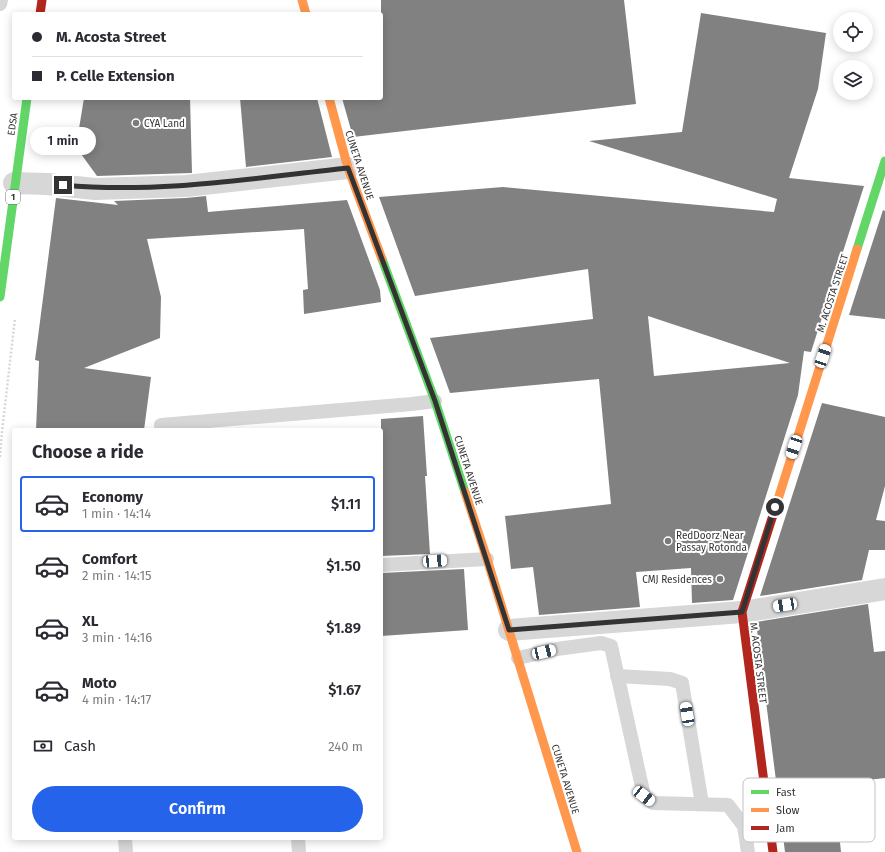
<!DOCTYPE html>
<html lang="en">
<head>
<meta charset="utf-8">
<style>
  :root { --surface:#fff; --page:#f2f2f3; --text:#2b2b33; --muted:#7c7c81; --line:#e1e1e2; --accent:#2563eb }
  body { margin:0; font-family:"Fira Sans",sans-serif; background:var(--page); color:var(--text); height:100vh; display:flex; flex-direction:column; font-size:15px; white-space:nowrap }
  * { box-sizing:border-box; margin:0 }
  p { font-size:13px; color:var(--muted) }
  .icon { flex:none; width:22px; height:22px; fill:none; stroke:currentColor; stroke-width:2; stroke-linecap:round; stroke-linejoin:round }
  .map { position:relative; flex:1; overflow:hidden }
  .sheet { position:absolute; left:12px; top:428px; width:371px; height:412px; display:flex; flex-direction:column; background:var(--surface); border-radius:4px; box-shadow:0 2px 10px #0003 }
  .sheet>* { flex:none }
  .top-card { position:absolute; left:12px; top:12px; width:371px; height:88px; border-radius:4px; box-shadow:0 2px 10px #0003; display:grid; align-content:center; height:88px; padding:0 20px; background:var(--surface) }
  .buttons { position:absolute; left:833px; top:12px; display:grid; gap:8px }
  .buttons a { display:grid; place-items:center; width:40px; height:40px; border-radius:50%; background:var(--surface); box-shadow:0 2px 10px #0003; font-size:20px }
  .end { position:absolute; width:18px; height:18px; margin:-9px; border:5px solid #333; background:#fff; box-shadow:0 0 0 2px #fff }
  .from { border-radius:50% }
  .bubble { position:absolute; height:28px; border-radius:14px; background:var(--surface); box-shadow:0 2px 10px #0003; font-size:13px; font-weight:600; line-height:28px; text-align:center }
  .car { position:absolute; width:12px; height:24px; margin:-12px -6px; border-radius:5px; box-shadow:0 0 3px 1px #0007; background:linear-gradient(#fff 24%,#345 0 40%,#fff 0 76%,#345 0 86%,#fff 0) }
  .top-card b { display:flex; align-items:center; gap:14px; height:38px; font-size:15px }
  .top-card b+b { border-top:1px solid var(--line) }
  .top-card i { width:10px; height:10px; background:var(--text) }
  ul { padding:0; list-style:none }
  li { display:flex; align-items:center; gap:12px; height:56px; margin:0 8px 6px; padding:0 12px; border:2px solid transparent; border-radius:4px }
  li div { flex:1 }
  li b { display:block; font-size:15px }
  li em { font-style:normal; font-weight:600 }
  li.current { border-color:var(--accent) }
  li>.icon { width:36px; height:36px; stroke-width:1.5 }
  h2 { padding:0 20px; font-size:18px; line-height:48px }
  .pay { display:flex; align-items:center; gap:10px; height:44px; padding:0 20px; font-size:15px }
  .pay p { margin-inline-start:auto }
  .cta { display:flex; gap:8px; margin-top:auto; padding:8px 20px }
  .cta a { flex:1; height:46px; border-radius:24px; background:var(--accent); color:#fff; font-size:16px; font-weight:600; line-height:46px; text-align:center }
  .map>svg:first-child { display:block }
</style>
</head>
<body>
<div class="map">
<svg width="885" height="852" viewBox="0 0 885 852">
  <rect width="100%" height="100%" fill="#fff"/>
  <g fill="#818181" fill-rule="evenodd">
    <polygon points="381,0 624,0 636,104 353,137 342,98 381,98"/>
    <path d="M701,13l125,20 -8,56 -29,89 75,8 -53,166 -7,-1 -6,44 -65,205 -41,3 -1,-35 -55,4 4,35 -101,8 -6,-48 -22,2 -6,-53 106,-12 -12,-125 -149,14 -20,-55 163,-19 -5,-50 -173,27 -36,-99 124,-10 271,25 3,-13 -188,-58 93,-9zM648,316l142,47 -136,13z"/>
    <polygon points="84,98 190,98 192,173 97,176 76,147"/>
    <polygon points="240,98 317,98 332,157 246,167"/>
    <polygon points="206,196 208,212 347,200 380,290 381,302 304,314 303,290 308,289 304,229 147,239 161,297 160,338 84,368 151,377 144,430 36,430 39,361 35,360 56,198 118,205 114,201 186,198"/>
    <polygon points="883,210 885,211 885,319 849,315"/>
    <polygon points="822,403 885,417 885,486 876,520 885,521 885,550 869,550 862,580 760,596"/>
    <polygon points="423,416 427,476 425,476 430,554 381,556 381,419"/>
    <polygon points="464,569 468,630 381,636 381,573"/>
    <polygon points="868,604 874,652 885,651 885,778 834,784 841,852 785,852 756,622"/>
  </g>
  <g fill="none" stroke-linecap="round" stroke-linejoin="round">
    <polyline stroke="#d7d7d7" stroke-width="2.5" stroke-dasharray="2 2" stroke-linecap="butt" points="0,457 2,432 15,318"/>
    <g stroke="#d7d7d7" stroke-width="14">
      <polyline points="0,4 1,0"/>
      <polyline points="162,430 161,425 412,404 435,401"/>
      <polyline points="381,565 487,559"/>
      <polyline points="518,658 557,649 601,643 611,646 644,796 653,803 728,805 744,826 748,852"/>
      <polyline points="617,676 670,679 682,683 702,804"/>
      <polyline points="125,838 126,852"/>
      <polyline points="298,838 299,852"/>
    </g>
    <g stroke="#d7d7d7" stroke-width="22">
      <polyline points="14,183 47,184 95,189 186,186 348,168"/>
      <polyline points="509,630 742,612 885,589"/>
    </g>
    <g stroke="#63d668" stroke-width="9">
      <polyline points="857,249 885,161"/>
      <polyline points="382,259 435,401 465,492"/>
      <polyline points="0,297 27,98"/>
    </g>
    <g stroke="#ff974d" stroke-width="9">
      <polyline points="302,0 306,14"/>
      <polyline points="329,98 348,168 382,259"/>
      <polyline points="465,492 487,559 577,852"/>
      <polyline points="774,512 857,249"/>
    </g>
    <g stroke="#b3261e" stroke-width="9">
      <polyline points="40,14 42,0"/>
      <polyline points="773,852 742,612 774,512"/>
    </g>
  </g>
  <g fill="none" stroke-linecap="round" stroke-linejoin="round">
    <path stroke="#333" stroke-width="5" d="M63,185c95,9 191,-7 285,-17l87,233 74,229 233,-18 33,-105"/>
  </g>
  <g fill="#7a7a7a" stroke="#fff" stroke-width="1.5">
    <circle cx="136" cy="123" r="4"/>
    <circle cx="668" cy="541" r="4"/>
    <circle cx="720" cy="579" r="4"/>
  </g>
  <g text-anchor="middle" stroke-width="4" stroke-linejoin="round" paint-order="stroke">
    <rect fill="#fff" stroke="#707070" stroke-width="1" x="6" y="190" width="14" height="14" rx="3"/>
    <g font-size="9" font-weight="bold" fill="#333">
      <text x="13" y="200">1</text>
    </g>
    <g font-size="10" fill="#333" stroke="#fff" text-anchor="start">
      <text x="144" y="127">CYA Land</text>
      <text x="676" y="539">RedDoorz Near<tspan x="676" dy="12">Passay Rotonda</tspan></text>
      <text x="712" y="583" text-anchor="end">CMJ Residences</text>
    </g>
    <g font-size="10" fill="#333" stroke="#fff">
      <text transform="translate(12 124) rotate(-82)" y="4">EDSA</text>
      <text transform="translate(360 165) rotate(72)" y="4">CUNETA AVENUE</text>
      <text transform="translate(832 293) rotate(-72)" y="4">M. ACOSTA STREET</text>
      <text transform="translate(469 470) rotate(72)" y="4">CUNETA AVENUE</text>
      <text transform="translate(759 663) rotate(83)" y="4">M. ACOSTA STREET</text>
      <text transform="translate(566 779) rotate(73)" y="4">CUNETA AVENUE</text>
    </g>
  </g>
  <rect x="743" y="778" width="132" height="64" rx="6" fill="#fff" stroke="#c2c2c2" stroke-width="1"/>
  <rect x="751" y="790" width="18" height="4" fill="#63d668"/>
  <rect x="751" y="808" width="18" height="4" fill="#ff974d"/>
  <rect x="751" y="826" width="18" height="4" fill="#b3261e"/>
  <g font-size="11" fill="#333">
    <text x="776" y="796">Fast</text>
    <text x="776" y="814">Slow</text>
    <text x="776" y="832">Jam</text>
  </g>
</svg>
<div class="buttons">
<a><svg class="icon" aria-label="locate" viewBox="0 0 24 24"><circle cx="12" cy="12" r="6"/><path d="M12 2v4M12 18v4M2 12h4M18 12h4"/></svg></a>
<a><svg class="icon" aria-label="layers" viewBox="0 0 24 24"><path d="M12 4l9 5-9 5-9-5zM3 14l9 5 9-5"/></svg></a>
</div>
<i class="end from" style="left:775px;top:507px"></i>
<i class="end" style="left:63px;top:185px"></i>
<div class="bubble" style="left:30px;top:127px;width:66px">1 min</div>
<i class="car" style="left:823px;top:356px;rotate:18deg"></i>
<i class="car" style="left:794px;top:447px;rotate:198deg"></i>
<i class="car" style="left:435px;top:561px;rotate:86deg"></i>
<i class="car" style="left:785px;top:605px;rotate:261deg"></i>
<i class="car" style="left:544px;top:652px;rotate:77deg"></i>
<i class="car" style="left:687px;top:714px;rotate:351deg"></i>
<i class="car" style="left:644px;top:796px;rotate:128deg"></i>
<div class="top-card">
<b><i class="from"></i>M. Acosta Street</b>
<b><i></i>P. Celle Extension</b>
</div>
<section class="sheet">
<h2>Choose a ride</h2>
<ul>
<li class="current"><svg class="icon" aria-label="car" viewBox="0 0 24 24"><path d="M5 17H2v-5l4-1 3-4h7l3 4 3 1v5h-3M9 17h6M6 11h13"/><circle cx="7" cy="17" r="2"/><circle cx="17" cy="17" r="2"/></svg><div><b>Economy</b><p>1 min · 14:14</p></div><em>$1.11</em></li>
<li><svg class="icon" aria-label="car" viewBox="0 0 24 24"><path d="M5 17H2v-5l4-1 3-4h7l3 4 3 1v5h-3M9 17h6M6 11h13"/><circle cx="7" cy="17" r="2"/><circle cx="17" cy="17" r="2"/></svg><div><b>Comfort</b><p>2 min · 14:15</p></div><em>$1.50</em></li>
<li><svg class="icon" aria-label="car" viewBox="0 0 24 24"><path d="M5 17H2v-5l4-1 3-4h7l3 4 3 1v5h-3M9 17h6M6 11h13"/><circle cx="7" cy="17" r="2"/><circle cx="17" cy="17" r="2"/></svg><div><b>XL</b><p>3 min · 14:16</p></div><em>$1.89</em></li>
<li><svg class="icon" aria-label="car" viewBox="0 0 24 24"><path d="M5 17H2v-5l4-1 3-4h7l3 4 3 1v5h-3M9 17h6M6 11h13"/><circle cx="7" cy="17" r="2"/><circle cx="17" cy="17" r="2"/></svg><div><b>Moto</b><p>4 min · 14:17</p></div><em>$1.67</em></li>
</ul>
<div class="pay"><svg class="icon" aria-label="cash" viewBox="0 0 24 24"><path d="M3 7h18v10H3z"/><circle cx="12" cy="12" r="2"/></svg>Cash<p>240 m</p></div>
<div class="cta"><a>Confirm</a></div>
</section>
</div>
</body>
</html>
